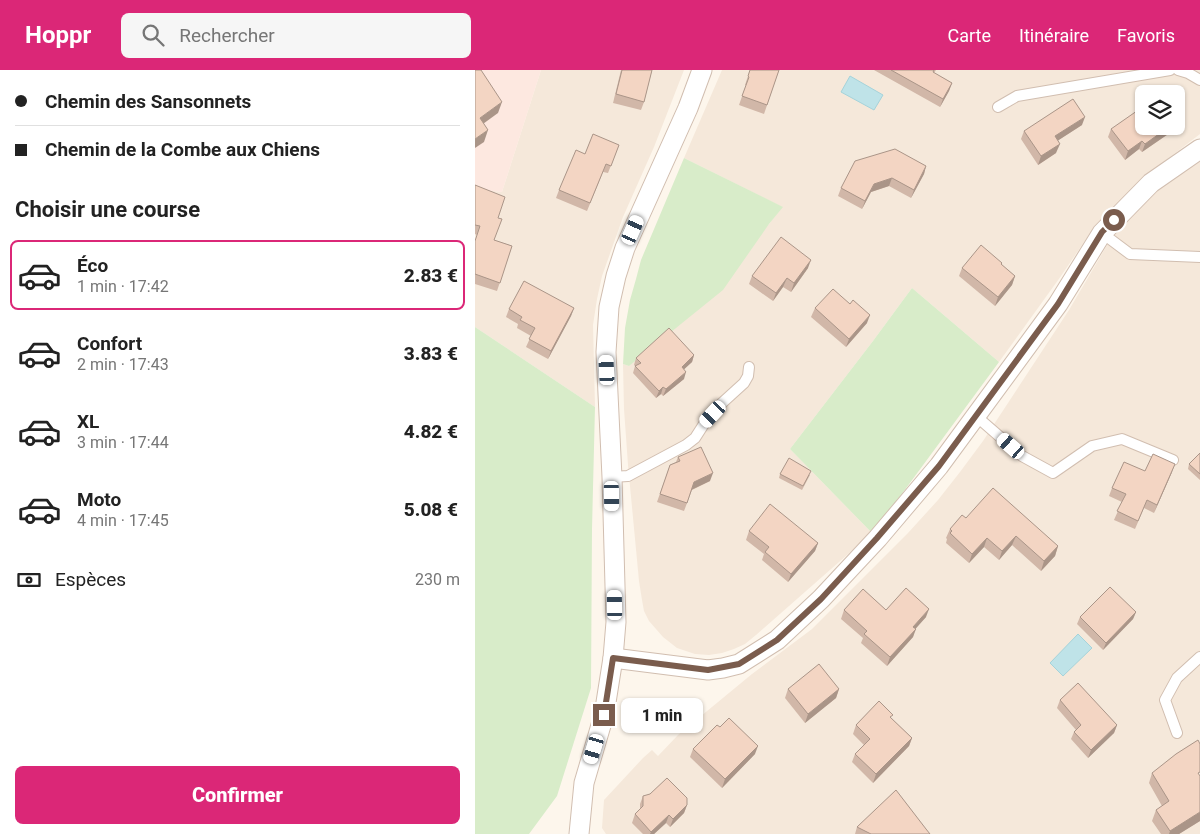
<!DOCTYPE html>
<html lang="fr">
<head>
<meta charset="utf-8">
<style>
  :root { --surface:#fff; --page:#f6f6f6; --text:#222; --muted:#767676; --line:#e0e0e0; --accent:#db2777 }
  body { margin:0; font-family:Roboto,sans-serif; background:var(--page); color:var(--text); height:100vh; display:flex; flex-direction:column; font-size:19px; white-space:nowrap }
  * { box-sizing:border-box; margin:0 }
  p { font-size:16px; color:var(--muted) }
  .icon { flex:none; width:28px; height:28px; fill:none; stroke:currentColor; stroke-width:2; stroke-linecap:round; stroke-linejoin:round }
  .map { position:relative; flex:1; overflow:hidden }
  .details { display:flex; flex-direction:column; background:var(--surface); width:475px }
  .details>* { flex:none }
  .top-card { display:grid; align-content:center; height:110px; padding:0 15px; background:var(--surface) }
  .buttons { position:absolute; left:660px; top:15px; display:grid; gap:10px }
  .buttons a { display:grid; place-items:center; width:50px; height:50px; border-radius:8px; background:var(--surface); box-shadow:0 1px 4px #0004; font-size:25px }
  .end { position:absolute; width:22px; height:22px; margin:-11px; border:6px solid #7a5c4d; background:#fff; box-shadow:0 0 0 2px #fff }
  .from { border-radius:50% }
  .bubble { position:absolute; height:35px; border-radius:8px; background:var(--surface); box-shadow:0 1px 4px #0004; font-size:16px; font-weight:800; line-height:35px; text-align:center }
  .car { position:absolute; width:15px; height:30px; margin:-15px -8px; border-radius:6px; box-shadow:0 0 4px 1px #0007; background:linear-gradient(#fff 24%,#345 0 40%,#fff 0 76%,#345 0 86%,#fff 0) }
  .top-card b { display:flex; align-items:center; gap:18px; height:48px; font-size:19px }
  .top-card b+b { border-top:1px solid var(--line) }
  .top-card i { width:12px; height:12px; background:var(--text) }
  ul { padding:0; list-style:none }
  li { display:flex; align-items:center; gap:15px; height:70px; margin:0 10px 8px; padding:0 5px; border:2px solid transparent; border-radius:8px }
  li div { flex:1 }
  li b { display:block; font-size:19px }
  li em { font-style:normal; font-weight:800 }
  li.active { border-color:var(--accent) }
  li>.icon { width:45px; height:45px; stroke-width:1.5 }
  h2 { padding:0 15px; font-size:22px; line-height:60px }
  .pay { display:flex; align-items:center; gap:12px; height:55px; padding:0 15px; font-size:19px }
  .pay p { margin-inline-start:auto }
  .primary-button { display:flex; gap:10px; margin-top:auto; padding:10px 15px }
  .primary-button a { flex:1; height:58px; border-radius:8px; background:var(--accent); color:#fff; font-size:20px; font-weight:800; line-height:58px; text-align:center }
  header { display:flex; align-items:center; gap:30px; box-sizing:border-box; height:70px; padding:0 25px; background:var(--accent); color:#fff }
  header strong { font-size:24px }
  nav { display:flex; gap:28px; margin-inline-start:auto; font-size:18px }
  .search { width:350px; height:45px; background:var(--page); display:flex; align-items:center; gap:12px; box-sizing:border-box; padding:0 18px; border-radius:8px; color:var(--muted); font-size:19px }
  main { display:flex; flex:1; min-height:0 }
  .map>svg:first-child { display:block }
</style>
</head>
<body>
<header>
<strong>Hoppr</strong>
<div class="search"><svg class="icon" aria-label="search" viewBox="0 0 24 24"><circle cx="10" cy="10" r="6"/><path d="M15 15l6 6"/></svg>Rechercher</div>
<nav><a>Carte</a><a>Itinéraire</a><a>Favoris</a></nav>
</header>
<main>
<section class="details">
<div class="top-card">
<b><i class="from"></i>Chemin des Sansonnets</b>
<b><i></i>Chemin de la Combe aux Chiens</b>
</div>
<h2>Choisir une course</h2>
<ul>
<li class="active"><svg class="icon" aria-label="car" viewBox="0 0 24 24"><path d="M5 17H2v-5l4-1 3-4h7l3 4 3 1v5h-3M9 17h6M6 11h13"/><circle cx="7" cy="17" r="2"/><circle cx="17" cy="17" r="2"/></svg><div><b>Éco</b><p>1 min · 17:42</p></div><em>2.83 €</em></li>
<li><svg class="icon" aria-label="car" viewBox="0 0 24 24"><path d="M5 17H2v-5l4-1 3-4h7l3 4 3 1v5h-3M9 17h6M6 11h13"/><circle cx="7" cy="17" r="2"/><circle cx="17" cy="17" r="2"/></svg><div><b>Confort</b><p>2 min · 17:43</p></div><em>3.83 €</em></li>
<li><svg class="icon" aria-label="car" viewBox="0 0 24 24"><path d="M5 17H2v-5l4-1 3-4h7l3 4 3 1v5h-3M9 17h6M6 11h13"/><circle cx="7" cy="17" r="2"/><circle cx="17" cy="17" r="2"/></svg><div><b>XL</b><p>3 min · 17:44</p></div><em>4.82 €</em></li>
<li><svg class="icon" aria-label="car" viewBox="0 0 24 24"><path d="M5 17H2v-5l4-1 3-4h7l3 4 3 1v5h-3M9 17h6M6 11h13"/><circle cx="7" cy="17" r="2"/><circle cx="17" cy="17" r="2"/></svg><div><b>Moto</b><p>4 min · 17:45</p></div><em>5.08 €</em></li>
</ul>
<div class="pay"><svg class="icon" aria-label="cash" viewBox="0 0 24 24"><path d="M3 7h18v10H3z"/><circle cx="12" cy="12" r="2"/></svg>Espèces<p>230 m</p></div>
<div class="primary-button"><a>Confirmer</a></div>
</section>
<div class="map">
<svg width="725" height="764" viewBox="0 0 725 764">
  <rect width="100%" height="100%" fill="#fdf6ec"/>
  <g fill="#f5e8da" fill-rule="evenodd">
    <polygon points="66,0 209,0 179,77 148,147 127,206 122,229 118,255 120,337 0,257 0,119 27,122"/>
    <path d="M247,0h478v64l-57,44 -48,48 -34,50 -62,86 -87,-74 -39,53 -83,108 82,84 -116,102 -11,9 -11,5 -12,4 -13,2 -14,-1 -18,-6 -14,-11 -14,-16 -5,-10 -2,-11 -3,-19 -11,-116 -4,-56 -1,-45 6,2 140,-142 13,-17 -98,-49zM669,24h32v32h-32z"/>
    <polygon points="725,89 725,764 131,764 127,758 129,730 168,688 177,680 183,686 203,665 277,604 337,559 433,463 463,430 485,402 508,371 594,240 641,160 672,128 701,105"/>
  </g>
  <polygon fill="#fde8e0" points="0,0 66,0 27,122 0,119"/>
  <g fill="#d8ecc9">
    <polygon points="209,88 308,137 294,154 248,220 154,296 148,294 150,258 155,230 161,209 166,190"/>
    <polygon points="437,218 524,292 401,459 397,463 315,379 398,271"/>
    <polygon points="0,257 120,337 117,459 116,618 82,726 54,764 0,764"/>
  </g>
  <g fill="#bfe3e8" stroke="#a5d3da">
    <polygon points="375,6 408,25 399,40 366,22"/>
    <polygon points="603,564 617,578 588,606 575,593"/>
  </g>
  <g fill="none" stroke-linecap="round" stroke-linejoin="round">
    <defs>
      <g id="service">
        <polyline points="703,0 713,3 725,10"/>
        <polyline points="523,37 542,26 695,0"/>
        <polyline points="627,163 655,184 725,187"/>
        <polyline points="501,346 547,386 578,403 617,376 647,369 698,390"/>
        <polyline points="137,407 153,406 211,375 220,368 229,354 247,333 269,313 273,306 274,297"/>
        <polyline points="702,663 690,630 702,608 725,587"/>
      </g>
      <g id="minor">
        <polyline points="138,588 233,600 248,598 264,594 302,570 346,529 403,468 464,396 583,234 627,163 676,113 725,79"/>
        <polyline points="104,764 109,713 129,645 138,588 141,552 137,407 131,282 134,237 141,206 150,178 213,38 227,0"/>
      </g>
    </defs>
    <use href="#service" stroke="#d1beb0" stroke-width="12"/>
    <use href="#minor" stroke="#d1beb0" stroke-width="21"/>
    <use href="#service" stroke="#fff" stroke-width="10"/>
    <use href="#minor" stroke="#fff" stroke-width="19"/>
  </g>
  <g fill="#d1b7a8">
    <polygon points="146,0 177,0 169,32 166,40 138,33"/>
    <polygon points="275,0 304,0 289,44 264,35 271,15 270,15"/>
    <polygon points="399,0 461,0 459,3 477,13 474,21 465,37"/>
    <polygon points="607,55 582,71 581,83 563,95 546,69 549,61"/>
    <polygon points="669,56 700,56 699,60 667,82 664,79 650,90 633,67 636,59"/>
    <polygon points="144,75 133,103 128,102 112,141 81,128 84,120 110,84"/>
    <polygon points="451,96 449,104 436,128 414,116 396,122 387,139 363,126 366,118"/>
    <polygon points="0,115 23,148 19,170 37,176 22,221 0,214 0,171 2,165 0,164"/>
    <polygon points="526,195 540,206 537,215 520,236 484,206 487,198"/>
    <polygon points="333,198 316,222 308,217 298,231 274,214 277,206"/>
    <polygon points="99,238 96,246 73,289 51,277 56,266 42,258 43,254 31,247 34,239"/>
    <polygon points="340,238 392,253 371,277 336,247"/>
    <polygon points="219,285 217,292 209,299 209,309 188,326 186,324 181,328 158,303 160,296 159,295 161,288"/>
    <polygon points="725,383 725,410 713,399 714,394"/>
    <polygon points="203,387 235,411 217,420 209,441 182,432 195,395 201,392"/>
    <polygon points="670,401 697,402 679,443 669,438 660,459 639,450 647,432 634,426 637,418"/>
    <polygon points="305,404 335,405 327,420 304,408"/>
    <polygon points="491,448 583,476 580,486 566,501 537,475 524,490 509,477 494,493 471,473 472,469 471,468 475,459"/>
    <polygon points="274,461 343,473 340,481 313,512 287,490 289,484 271,470"/>
    <polygon points="369,540 411,540 451,547 440,559 438,567 412,596 386,573 388,568 366,549"/>
    <polygon points="661,542 658,549 628,580 602,554 605,547"/>
    <polygon points="313,619 364,619 361,628 330,653 310,628"/>
    <polygon points="585,630 642,655 639,663 613,688 596,669 599,662 601,660 582,638"/>
    <polygon points="417,649 437,668 434,676 398,713 377,692 380,684 389,675 378,664 381,655"/>
    <polygon points="245,657 280,684 247,718 215,687 218,679"/>
    <polygon points="677,703 725,751 704,764 686,764 677,751 681,740 687,736 674,713"/>
    <polygon points="168,726 212,735 209,743 195,757 191,753 179,764 168,764 157,753 160,744 165,739 165,734"/>
    <polygon points="382,757 455,764 380,764"/>
  </g>
  <g fill="#aa9588">
    <polygon points="477,13 474,21 465,37 468,29"/>
    <polygon points="27,32 23,43 1,59 5,48"/>
    <polygon points="610,47 607,55 576,75 580,66"/>
    <polygon points="695,56 700,56 699,60 667,82 670,74"/>
    <polygon points="13,60 9,72 0,78 0,69"/>
    <polygon points="667,71 664,79 650,90 653,81"/>
    <polygon points="585,74 581,83 563,95 566,86"/>
    <polygon points="451,96 449,104 436,128 439,120"/>
    <polygon points="417,108 414,116 396,122 387,139 390,131 399,114"/>
    <polygon points="336,190 333,198 316,222 319,213"/>
    <polygon points="540,206 537,215 520,236 523,227"/>
    <polygon points="312,208 308,217 298,231 301,223"/>
    <polygon points="99,238 96,246 73,289 76,281"/>
    <polygon points="395,245 392,253 371,277 374,269"/>
    <polygon points="219,285 217,292 204,304 207,297"/>
    <polygon points="211,302 209,309 188,326 191,319"/>
    <polygon points="188,317 186,324 181,328 184,321"/>
    <polygon points="700,394 697,402 679,443 682,435"/>
    <polygon points="238,403 235,411 216,420 219,412"/>
    <polygon points="541,466 537,475 524,490 527,481"/>
    <polygon points="512,468 509,477 494,493 497,484"/>
    <polygon points="343,473 340,481 313,512 316,504"/>
    <polygon points="583,476 580,486 566,501 569,491"/>
    <polygon points="454,539 451,547 435,565 438,557"/>
    <polygon points="661,542 658,549 628,580 631,573"/>
    <polygon points="441,559 438,567 412,596 415,587"/>
    <polygon points="364,619 361,628 330,653 333,644"/>
    <polygon points="642,655 639,663 613,688 616,680"/>
    <polygon points="437,668 434,676 398,713 401,704"/>
    <polygon points="283,676 280,684 247,718 250,709"/>
    <polygon points="212,735 209,743 195,757 198,749"/>
    <polygon points="725,742 725,751 704,764 694,764 695,761"/>
    <polygon points="194,745 191,753 179,764 175,764 176,762"/>
  </g>
  <g fill="#f3d5c3" stroke="#aa9588">
    <polygon points="0,0 6,0 27,32 5,48 13,60 0,69"/>
    <polygon points="147,0 177,0 169,32 141,24"/>
    <polygon points="275,0 304,0 292,35 267,26 274,7 273,6"/>
    <polygon points="416,0 459,0 458,2 477,13 468,29"/>
    <polygon points="598,29 610,47 580,66 585,74 566,86 549,61"/>
    <polygon points="669,36 669,56 695,56 670,74 667,71 653,81 636,59"/>
    <polygon points="118,64 144,75 136,96 131,94 115,133 84,120 101,80 110,84"/>
    <polygon points="420,79 451,96 439,120 417,108 399,114 390,131 366,118 380,91"/>
    <polygon points="0,115 30,127 23,148 27,149 19,170 37,176 25,213 0,204 0,171 5,156 0,155"/>
    <polygon points="306,167 336,190 319,213 312,208 301,223 277,206"/>
    <polygon points="506,175 527,193 526,194 540,206 523,227 487,198"/>
    <polygon points="49,211 99,238 76,281 54,269 60,258 45,250 47,247 34,239"/>
    <polygon points="358,219 375,234 378,230 395,245 374,269 340,238"/>
    <polygon points="194,258 219,285 207,297 211,302 191,319 188,317 184,321 160,296 166,293 161,288"/>
    <polygon points="226,377 238,403 219,412 212,433 185,424 195,395 205,391 203,387"/>
    <polygon points="725,383 725,404 714,394"/>
    <polygon points="678,384 700,394 682,435 672,430 663,451 642,441 651,424 637,418 649,392 670,401"/>
    <polygon points="314,388 336,401 328,416 305,404"/>
    <polygon points="518,418 583,476 569,491 541,466 527,481 512,468 497,484 475,463 477,461 475,459 487,445 491,448"/>
    <polygon points="295,434 343,473 316,504 290,482 294,477 274,461"/>
    <polygon points="635,517 661,542 631,573 605,547"/>
    <polygon points="431,518 454,539 438,557 441,559 415,587 389,564 392,561 369,540 388,519 411,540"/>
    <polygon points="344,594 364,619 333,644 313,619"/>
    <polygon points="603,613 642,655 616,680 599,662 606,655 585,630"/>
    <polygon points="404,631 418,645 415,647 437,668 401,704 380,684 395,669 381,655"/>
    <polygon points="254,648 283,676 250,709 218,679 242,655 245,657"/>
    <polygon points="723,670 725,674 725,702 723,703 725,706 725,742 695,761 681,740 694,731 677,703 701,684"/>
    <polygon points="192,708 212,728 212,735 198,749 194,745 176,762 160,744 168,736 168,726 175,724"/>
    <polygon points="421,720 451,759 455,764 396,764 382,757"/>
  </g>
  <g fill="none" stroke-linecap="round" stroke-linejoin="round">
    <polyline stroke="#7a5c4d" stroke-width="6" points="129,645 138,588 233,600 264,594 302,570 346,529 402,468 464,396 583,234 627,162 639,150"/>
  </g>
</svg>
<div class="buttons">
<a><svg class="icon" aria-label="layers" viewBox="0 0 24 24"><path d="M12 4l9 5-9 5-9-5zM3 14l9 5 9-5"/></svg></a>
</div>
<i class="end from" style="left:639px;top:150px"></i>
<i class="end" style="left:129px;top:645px"></i>
<div class="bubble" style="left:146px;top:628px;width:82px">1 min</div>
<i class="car" style="left:158px;top:160px;rotate:24deg"></i>
<i class="car" style="left:132px;top:300px;rotate:357deg"></i>
<i class="car" style="left:238px;top:344px;rotate:223deg"></i>
<i class="car" style="left:536px;top:376px;rotate:311deg"></i>
<i class="car" style="left:137px;top:426px;rotate:179deg"></i>
<i class="car" style="left:140px;top:535px;rotate:359deg"></i>
<i class="car" style="left:119px;top:679px;rotate:197deg"></i>
</div>
</main>
</body>
</html>
